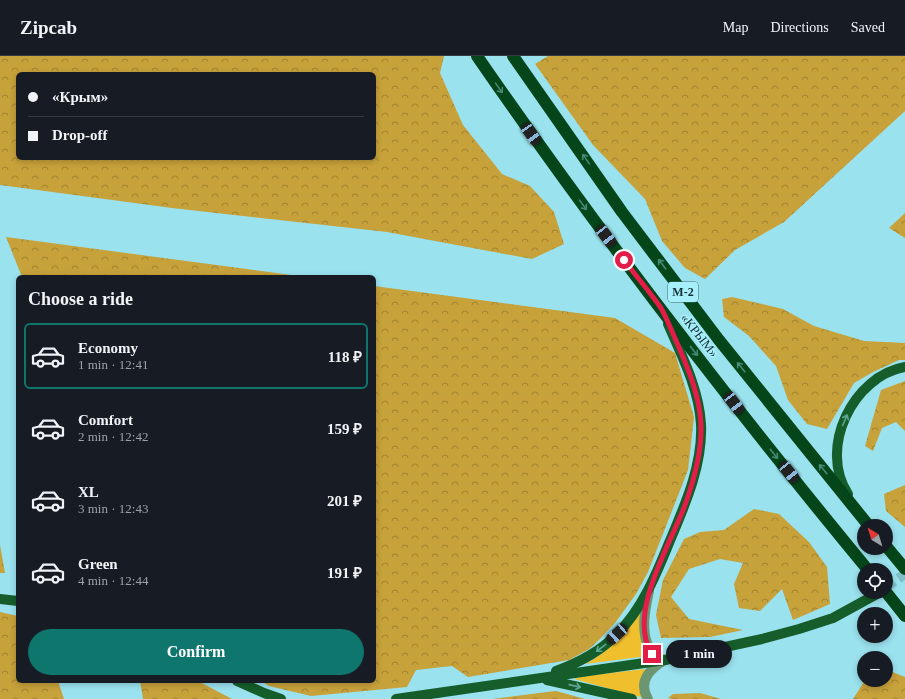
<!DOCTYPE html>
<html lang="en">
<head>
<meta charset="utf-8">
<style>
  :root { --surface:#171b24; --page:#242831; --text:#f1f3f6; --muted:#9ea1a6; --line:#363941; --accent:#0f766e }
  body { margin:0; font-family:"Times New Roman",serif; background:var(--page); color:var(--text); height:100vh; display:flex; flex-direction:column; font-size:15px; white-space:nowrap }
  * { box-sizing:border-box; margin:0 }
  p { font-size:13px; color:var(--muted) }
  .icon { flex:none; width:22px; height:22px; fill:none; stroke:currentColor; stroke-width:2; stroke-linecap:round; stroke-linejoin:round }
  .map { position:relative; flex:1; overflow:hidden }
  .details { position:absolute; left:16px; top:219px; width:360px; height:408px; display:flex; flex-direction:column; background:var(--surface); border-radius:6px; box-shadow:0 2px 6px #0003 }
  .details>* { flex:none }
  .guide { position:absolute; left:16px; top:16px; width:360px; height:88px; border-radius:6px; box-shadow:0 2px 6px #0003; display:grid; align-content:center; height:88px; padding:0 12px; background:var(--surface) }
  .needle { width:26px; rotate:322deg }
  .controls { position:absolute; left:857px; top:463px; display:grid; gap:8px }
  .controls a { display:grid; place-items:center; width:36px; height:36px; border-radius:50%; background:var(--surface); box-shadow:0 2px 6px #0003; font-size:20px }
  .end { position:absolute; width:18px; height:18px; margin:-9px; border:5px solid #e11d48; background:#fff; box-shadow:0 0 0 2px #fff }
  .from { border-radius:50% }
  .bubble { position:absolute; height:28px; border-radius:14px; background:var(--surface); box-shadow:0 2px 6px #0003; font-size:13px; font-weight:700; line-height:28px; text-align:center }
  .car { position:absolute; width:12px; height:24px; margin:-12px -6px; border-radius:5px; box-shadow:0 0 3px 1px #0007; background:linear-gradient(#222 24%,#8ab4d8 0 40%,#222 0 76%,#8ab4d8 0 86%,#222 0) }
  .guide b { display:flex; align-items:center; gap:14px; height:38px; font-size:15px }
  .guide b+b { border-top:1px solid var(--line) }
  .guide i { width:10px; height:10px; background:var(--text) }
  ul { padding:0; list-style:none }
  li { display:flex; align-items:center; gap:12px; height:66px; margin:0 8px 6px; padding:0 4px; border:2px solid transparent; border-radius:6px }
  li div { flex:1 }
  li b { display:block; font-size:15px }
  li em { font-style:normal; font-weight:700 }
  li.selected { border-color:var(--accent) }
  li>.icon { width:36px; height:36px; stroke-width:1.5 }
  h2 { padding:0 12px; font-size:18px; line-height:48px }
  .cta { display:flex; gap:8px; margin-top:auto; padding:8px 12px }
  .cta a { flex:1; height:46px; border-radius:24px; background:var(--accent); color:#fff; font-size:16px; font-weight:700; line-height:46px; text-align:center }
  header { display:flex; align-items:center; gap:24px; box-sizing:border-box; height:56px; padding:0 20px; background:var(--surface); border-bottom:1px solid var(--line) }
  header strong { font-size:19px }
  nav { display:flex; gap:22px; margin-inline-start:auto; font-size:14px }
  .map>svg:first-child { display:block }
</style>
</head>
<body>
<header>
<strong>Zipcab</strong>
<nav><a>Map</a><a>Directions</a><a>Saved</a></nav>
</header>
<div class="map">
<svg width="905" height="643" viewBox="0 0 905 643">
  <defs>
    <pattern id="forest-crowns" width="20" height="18" patternUnits="userSpaceOnUse"><rect width="20" height="18" fill="#c7a13a"/><path d="M2 6a3 3 0 1 1 6 0M12 15a3 3 0 1 1 6 0" fill="none" stroke="#a08432"/></pattern>
  </defs>
  <rect width="100%" height="100%" fill="#9ae2ee"/>
  <g fill="#efbf2d">
    <path d="M642,554l6,46 -63,8c25,-12 40,-33 57,-54z"/>
    <polygon points="646,613 644,618 644,642 574,623 584,620"/>
  </g>
  <g fill="url(#forest-crowns)" fill-rule="evenodd">
    <path d="M0,0h444l-4,17 23,52 39,49 28,12 24,26 10,32 -32,15 -145,-27 -215,-24 -172,-23zM18,18h356v84h-356z"/>
    <polygon points="548,0 905,0 905,55 784,166 735,194 705,223 685,212 662,185 645,143 593,89 535,8"/>
    <polygon points="905,157 905,182 889,172"/>
    <polygon points="6,181 306,221 22,221"/>
    <polygon points="374,230 615,262 675,297 694,361 688,414 648,516 636,538 615,567 598,585 589,593 569,604 468,621 452,610 416,614 407,631 311,640 269,630 261,625 374,625"/>
    <polygon points="732,241 783,253 814,270 864,285 905,287 905,304 899,304 873,316 854,327 827,373 807,368 788,344 776,310 749,280 724,261 722,243"/>
    <polygon points="905,325 905,375 896,366 882,372 873,395 865,390 881,334"/>
    <polygon points="905,429 905,471 886,455 884,438"/>
    <polygon points="754,453 779,458 809,486 827,511 830,548 793,564 782,533 760,555 739,552 734,528 743,507 720,503 689,513 671,541 689,563 743,574 710,581 661,582 656,559 663,524 684,483 700,476 724,474"/>
    <polygon points="0,489 5,517 0,517"/>
    <polygon points="0,556 18,560 18,625 58,625 64,643 0,643"/>
    <polygon points="890,615 905,621 905,643 853,643 865,624 886,624 886,616"/>
    <polygon points="140,625 198,625 232,643 143,643"/>
    <polygon points="556,635 585,643 493,643 555,635"/>
    <polygon points="700,637 721,643 672,643 668,642 673,638"/>
  </g>
  <g fill="none" stroke-linecap="round" stroke-linejoin="round">
    <polyline stroke="#7fbfc9" stroke-width="10" stroke-dasharray="10 5" stroke-linecap="butt" points="886,531 905,518"/>
    <g stroke="#6c9672" stroke-width="10">
      <path d="M649,535c-4,19 -9,41 1,59 1,3 3,6 6,7 2,2 6,2 9,3"/>
      <path d="M648,643c-11,-18 3,-31 17,-39"/>
    </g>
    <g stroke="#155d2a" stroke-width="10">
      <path d="M848,438c-30,-46 5,-118 57,-127"/>
      <polyline points="0,543 18,545"/>
      <path d="M556,615c22,-8 44,-19 61,-37 25,-25 39,-59 52,-91 16,-38 34,-78 32,-119 -2,-35 -19,-68 -33,-100"/>
      <polyline points="547,624 632,643"/>
      <polyline points="237,625 264,637 281,643"/>
      <polyline points="396,643 665,604 762,583 799,573 833,562 875,539"/>
    </g>
    <g stroke="#04461a" stroke-width="12">
      <path d="M477,0c122,177 254,348 391,514"/>
      <polyline points="513,0 622,156 719,284 869,470"/>
      <polyline points="886,490 905,513"/>
      <polyline points="886,536 905,560"/>
    </g>
  </g>
  <defs><path id="oneway-shaft" d="M-6 0H5M1.5-3L5.5 0L1.5 3" fill="none" stroke-width="1.6" stroke-linecap="round" stroke-linejoin="round"/></defs>
  <g stroke="#458a74">
    <use href="#oneway-shaft" transform="translate(499 32) rotate(55)"/>
    <use href="#oneway-shaft" transform="translate(586 103) rotate(-125)"/>
    <use href="#oneway-shaft" transform="translate(583 149) rotate(54)"/>
    <use href="#oneway-shaft" transform="translate(662 208) rotate(-127)"/>
    <use href="#oneway-shaft" transform="translate(694 295) rotate(52)"/>
    <use href="#oneway-shaft" transform="translate(741 311) rotate(-129)"/>
    <use href="#oneway-shaft" transform="translate(774 398) rotate(51)"/>
    <use href="#oneway-shaft" transform="translate(823 413) rotate(-129)"/>
  </g>
  <g stroke="#5ea692">
    <use href="#oneway-shaft" transform="translate(845 364) rotate(-67)"/>
    <use href="#oneway-shaft" transform="translate(601 592) rotate(143)"/>
    <use href="#oneway-shaft" transform="translate(575 630) rotate(13)"/>
  </g>
  <g fill="none" stroke-linecap="round" stroke-linejoin="round">
    <path stroke="#e11d48" stroke-width="5" d="M624,204c12,16 26,32 37,48 5,9 9,19 13,28 12,28 26,58 27,89 1,27 -7,55 -16,80 -14,39 -59,109 -33,149"/>
  </g>
  <g text-anchor="middle" stroke-width="3.5" stroke-linejoin="round" paint-order="stroke">
    <rect fill="#a7effb" stroke="#406a71" stroke-width="1" x="668" y="226" width="30" height="20" rx="3"/>
    <g font-size="12" font-weight="bold" fill="#143136">
      <text x="683" y="240">М-2</text>
    </g>
    <g font-size="13" fill="#143136" stroke="#a7effb">
      <text transform="translate(700 279) rotate(52)" y="5">«КРЫМ»</text>
    </g>
  </g>
</svg>
<div class="controls">
<a><svg class="needle" viewBox="-14 -14 28 28"><path d="M0-13l5 13h-10z" fill="#e53935"/><path d="M0 13l5-13h-10z" fill="#9ea1a6"/></svg></a>
<a><svg class="icon" aria-label="locate" viewBox="0 0 24 24"><circle cx="12" cy="12" r="6"/><path d="M12 2v4M12 18v4M2 12h4M18 12h4"/></svg></a>
<a>+</a>
<a>−</a>
</div>
<i class="end from" style="left:624px;top:204px"></i>
<i class="end" style="left:652px;top:598px"></i>
<div class="bubble" style="left:666px;top:584px;width:66px">1 min</div>
<i class="car" style="left:531px;top:78px;rotate:145deg"></i>
<i class="car" style="left:606px;top:180px;rotate:142deg"></i>
<i class="car" style="left:734px;top:347px;rotate:143deg"></i>
<i class="car" style="left:789px;top:416px;rotate:141deg"></i>
<i class="car" style="left:617px;top:578px;rotate:228deg"></i>
<div class="guide">
<b><i class="from"></i>«Крым»</b>
<b><i></i>Drop-off</b>
</div>
<section class="details">
<h2>Choose a ride</h2>
<ul>
<li class="selected"><svg class="icon" aria-label="car" viewBox="0 0 24 24"><path d="M5 17H2v-5l4-1 3-4h7l3 4 3 1v5h-3M9 17h6M6 11h13"/><circle cx="7" cy="17" r="2"/><circle cx="17" cy="17" r="2"/></svg><div><b>Economy</b><p>1 min · 12:41</p></div><em>118 ₽</em></li>
<li><svg class="icon" aria-label="car" viewBox="0 0 24 24"><path d="M5 17H2v-5l4-1 3-4h7l3 4 3 1v5h-3M9 17h6M6 11h13"/><circle cx="7" cy="17" r="2"/><circle cx="17" cy="17" r="2"/></svg><div><b>Comfort</b><p>2 min · 12:42</p></div><em>159 ₽</em></li>
<li><svg class="icon" aria-label="car" viewBox="0 0 24 24"><path d="M5 17H2v-5l4-1 3-4h7l3 4 3 1v5h-3M9 17h6M6 11h13"/><circle cx="7" cy="17" r="2"/><circle cx="17" cy="17" r="2"/></svg><div><b>XL</b><p>3 min · 12:43</p></div><em>201 ₽</em></li>
<li><svg class="icon" aria-label="car" viewBox="0 0 24 24"><path d="M5 17H2v-5l4-1 3-4h7l3 4 3 1v5h-3M9 17h6M6 11h13"/><circle cx="7" cy="17" r="2"/><circle cx="17" cy="17" r="2"/></svg><div><b>Green</b><p>4 min · 12:44</p></div><em>191 ₽</em></li>
</ul>
<div class="cta"><a>Confirm</a></div>
</section>
</div>
</body>
</html>
